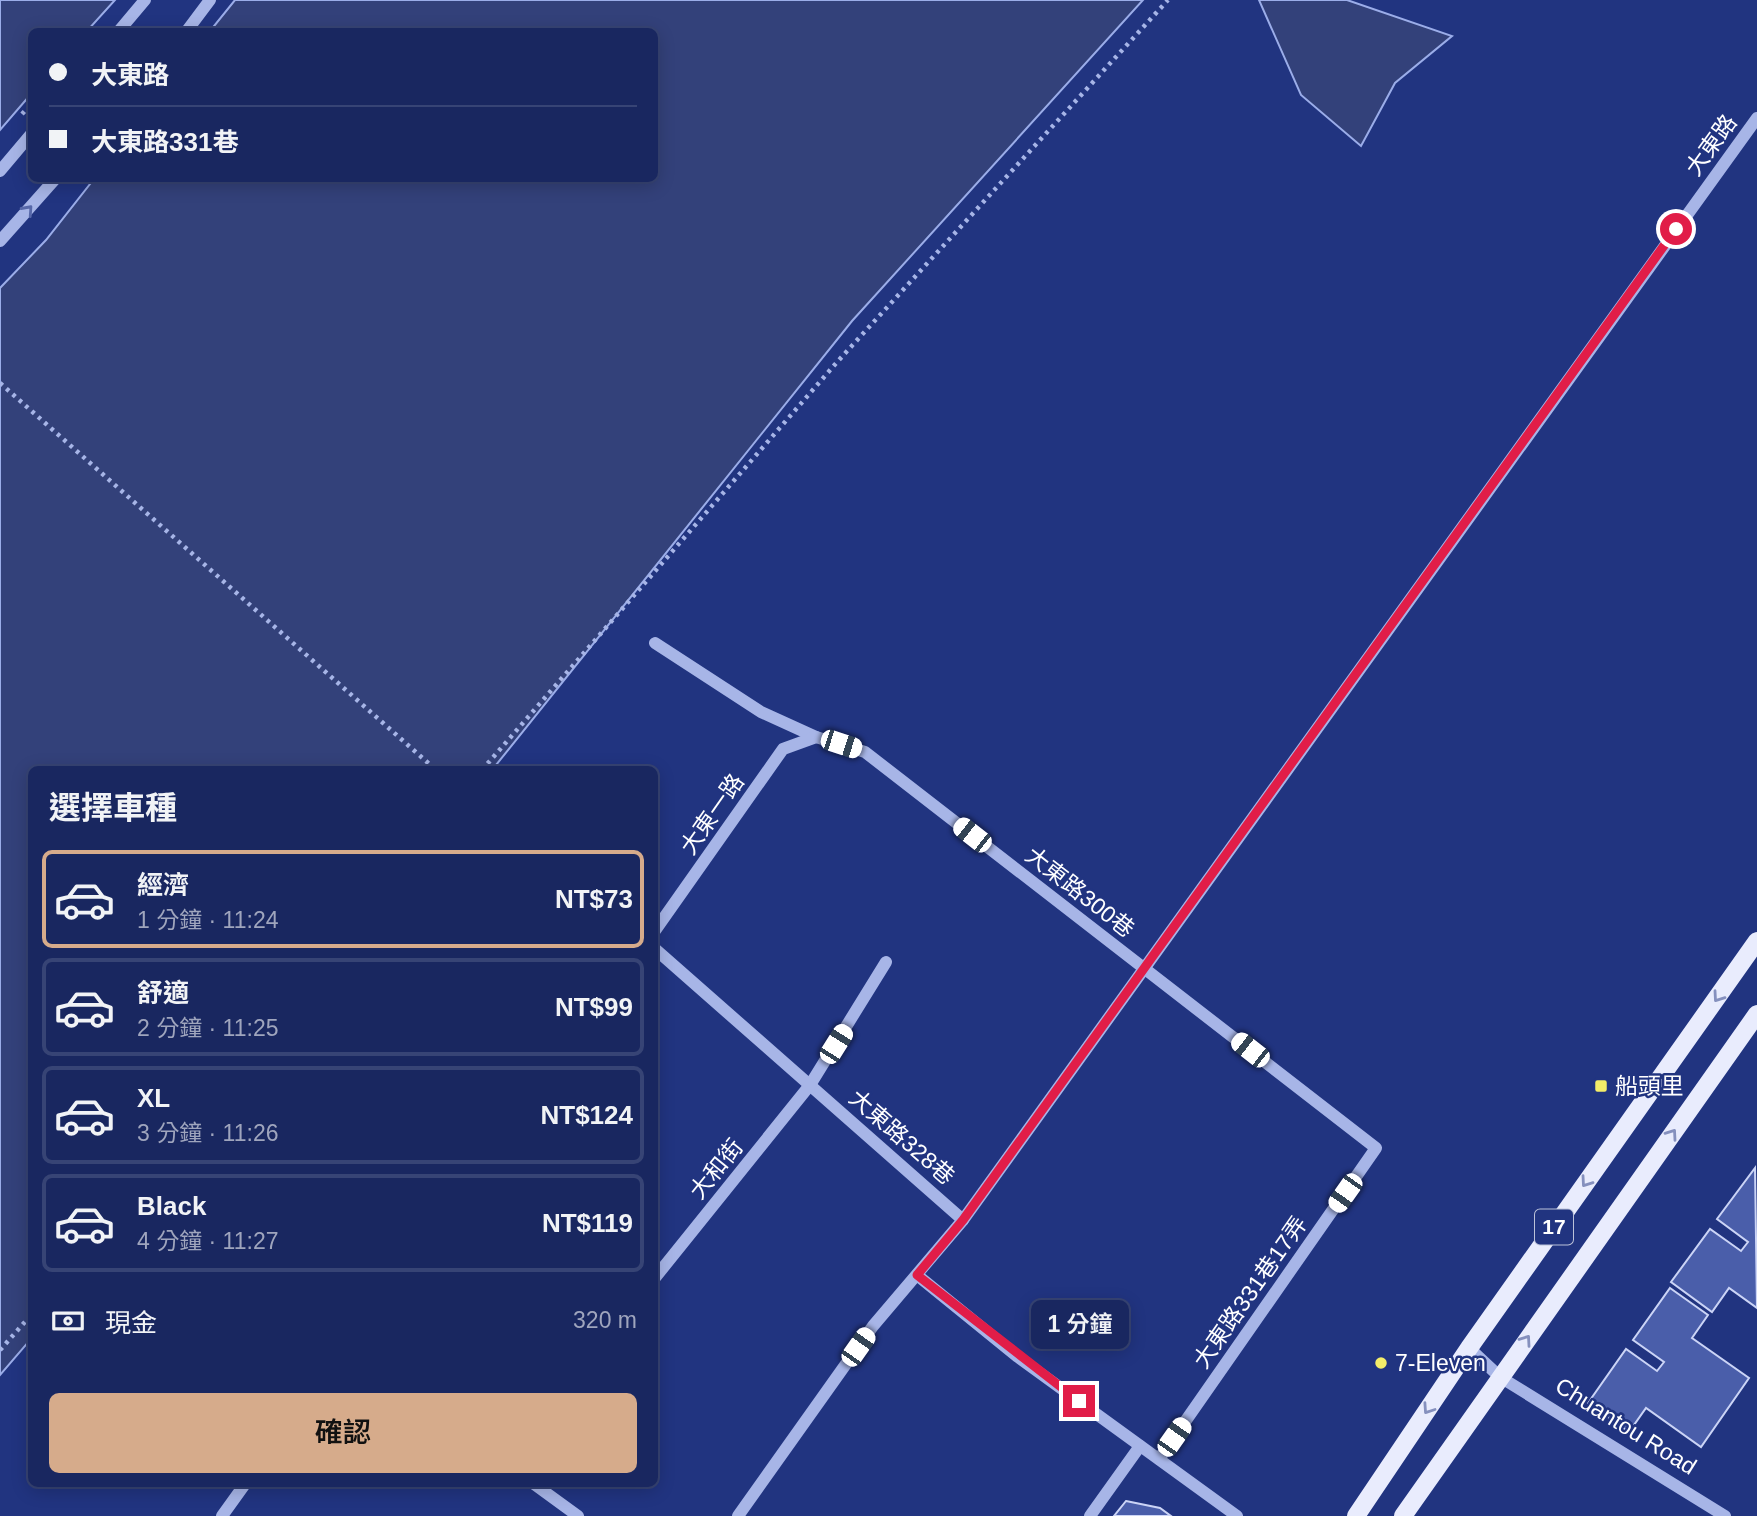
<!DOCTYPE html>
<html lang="zh-TW">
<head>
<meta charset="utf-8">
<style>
  :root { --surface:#192760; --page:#222f66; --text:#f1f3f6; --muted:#9fa5bd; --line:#374475; --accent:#d6ab8b }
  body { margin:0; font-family:Arial,"Noto Sans TC",sans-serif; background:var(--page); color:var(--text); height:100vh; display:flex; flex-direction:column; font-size:26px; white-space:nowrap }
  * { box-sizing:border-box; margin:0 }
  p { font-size:23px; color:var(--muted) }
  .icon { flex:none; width:38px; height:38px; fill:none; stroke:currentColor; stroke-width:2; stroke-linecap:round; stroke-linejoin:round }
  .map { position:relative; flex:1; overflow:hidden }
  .drawer { position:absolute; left:28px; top:766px; width:630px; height:721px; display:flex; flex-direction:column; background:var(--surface); border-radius:10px; box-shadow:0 4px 18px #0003,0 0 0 2px var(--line) }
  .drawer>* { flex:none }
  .top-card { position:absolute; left:28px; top:28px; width:630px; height:154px; border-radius:10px; box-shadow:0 4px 18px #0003,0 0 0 2px var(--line); display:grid; align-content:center; height:154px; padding:0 21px; background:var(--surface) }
  .end { position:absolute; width:32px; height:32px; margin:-16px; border:9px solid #e11d48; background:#fff; box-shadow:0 0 0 4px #fff }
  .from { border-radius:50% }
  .bubble { position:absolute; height:49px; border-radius:10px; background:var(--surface); box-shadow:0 4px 18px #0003,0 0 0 2px var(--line); font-size:23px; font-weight:600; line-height:49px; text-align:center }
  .car { position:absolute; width:21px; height:42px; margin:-21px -10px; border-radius:9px; box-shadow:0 0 5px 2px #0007; background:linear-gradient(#fff 24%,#345 0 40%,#fff 0 76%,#345 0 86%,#fff 0) }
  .top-card b { display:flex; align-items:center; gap:24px; height:66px; font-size:26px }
  .top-card b+b { border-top:2px solid var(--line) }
  .top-card i { width:18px; height:18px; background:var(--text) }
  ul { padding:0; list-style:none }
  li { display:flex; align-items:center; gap:21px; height:98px; margin:0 14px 10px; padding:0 7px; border:4px solid var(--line); border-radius:10px }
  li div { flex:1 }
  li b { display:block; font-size:26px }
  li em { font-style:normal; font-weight:600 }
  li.current { border-color:var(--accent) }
  li>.icon { width:63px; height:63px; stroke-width:1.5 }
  h2 { padding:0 21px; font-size:32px; line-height:84px }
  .pay { display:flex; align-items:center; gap:18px; height:77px; padding:0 21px; font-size:26px }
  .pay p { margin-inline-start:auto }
  .button { display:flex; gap:14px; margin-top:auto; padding:14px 21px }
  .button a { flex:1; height:80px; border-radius:10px; background:var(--accent); color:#111; font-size:28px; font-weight:600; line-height:80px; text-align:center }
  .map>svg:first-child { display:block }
</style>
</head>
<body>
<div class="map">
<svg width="1757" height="1516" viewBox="0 0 1757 1516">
  <rect width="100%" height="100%" fill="#213480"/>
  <g fill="#33417a" stroke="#9bade9" stroke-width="2">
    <polygon points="0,0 115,0 87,31 32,32 31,94 0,130"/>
    <polygon points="235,0 1143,0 852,321 492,770 32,770 31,1339 0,1375 0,288 46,240 94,179 654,178 654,32 210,31"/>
    <polygon points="1259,0 1347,0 1452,36 1395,83 1361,146 1301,95"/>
  </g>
  <g fill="#4a5eaa" stroke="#cbd4f6" stroke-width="2">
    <polygon points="1755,1168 1757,1308 1729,1288 1712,1312 1671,1282 1710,1229 1741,1251 1748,1242 1717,1219"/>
    <polygon points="1670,1288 1708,1315 1692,1338 1749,1378 1701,1447 1646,1408 1629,1432 1588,1403 1626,1349 1657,1371 1664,1362 1633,1340"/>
    <polygon points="1126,1501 1160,1508 1171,1516 1114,1516"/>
  </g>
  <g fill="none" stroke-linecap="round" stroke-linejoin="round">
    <g stroke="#a7b5e7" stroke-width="4.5" stroke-dasharray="3.5 5" stroke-linecap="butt">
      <polyline points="22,114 32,103"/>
      <polyline points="0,383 436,770"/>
      <polyline points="482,770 838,361 1168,0"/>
      <polyline points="0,1350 32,1314"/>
    </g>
    <g stroke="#a7b5e7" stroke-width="12">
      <polyline points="118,32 145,0"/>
      <polyline points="186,32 210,0"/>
      <polyline points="0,171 32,133"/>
      <polyline points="0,241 56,178"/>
      <polyline points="655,643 761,712 816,737 865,752 1376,1148 1159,1459"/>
      <polyline points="654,932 783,749 816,737"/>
      <polyline points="654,948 963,1220"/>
      <polyline points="917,1275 1018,1357 1237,1516"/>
      <polyline points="654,1279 810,1085 886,962"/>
      <polyline points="1469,1348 1500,1377 1725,1516"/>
      <polyline points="534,1484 578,1516"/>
      <polyline points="222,1516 245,1484"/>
      <polyline points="738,1516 873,1326 963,1220 1757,118"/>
      <polyline points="1090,1516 1140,1446"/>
    </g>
    <g stroke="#e9ecfd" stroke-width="18">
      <polyline points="1356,1516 1469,1348 1757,941"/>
      <polyline points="1403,1516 1757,1014"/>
    </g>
  </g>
  <defs><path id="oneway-chevron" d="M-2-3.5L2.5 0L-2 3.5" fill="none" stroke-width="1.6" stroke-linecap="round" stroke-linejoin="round" transform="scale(1.75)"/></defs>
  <use stroke="#5768a9" href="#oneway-chevron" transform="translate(28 210) rotate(-48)"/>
  <g stroke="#8590be">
    <use href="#oneway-chevron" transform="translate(1718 997) rotate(125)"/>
    <use href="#oneway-chevron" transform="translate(1672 1134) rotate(-55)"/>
    <use href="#oneway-chevron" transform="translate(1586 1182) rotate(125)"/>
    <use href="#oneway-chevron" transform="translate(1526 1340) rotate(-55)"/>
    <use href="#oneway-chevron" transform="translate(1428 1409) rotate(124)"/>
  </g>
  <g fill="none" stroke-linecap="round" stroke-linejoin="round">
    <polyline stroke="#e11d48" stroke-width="9" points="1079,1401 917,1275 963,1220 1676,229"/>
  </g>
  <g fill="#f4ed69" stroke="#213480" stroke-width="2.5">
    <rect x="1594" y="1079" width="14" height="14" rx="3.5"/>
    <circle cx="1381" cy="1363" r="7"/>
  </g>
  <g text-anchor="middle" stroke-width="5" stroke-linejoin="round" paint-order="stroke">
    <rect fill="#213480" stroke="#bcc2d9" stroke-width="2" x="1535" y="1209.5" width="38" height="35" rx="5"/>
    <g font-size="21" font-weight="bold" fill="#fff">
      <text x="1554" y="1234">17</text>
    </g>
    <g font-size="23" fill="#fff" stroke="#213480">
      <text transform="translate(1711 145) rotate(-54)" y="8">大東路</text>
      <text transform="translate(712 814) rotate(-55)" y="8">大東一路</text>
      <text transform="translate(1080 892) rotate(38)" y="8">大東路300巷</text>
      <text transform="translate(902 1137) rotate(41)" y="8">大東路328巷</text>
      <text transform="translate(716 1169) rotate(-51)" y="8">大和街</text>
      <text transform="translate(1250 1292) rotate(-55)" y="8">大東路331巷17弄</text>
      <text transform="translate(1626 1426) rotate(32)" y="8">Chuantou Road</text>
    </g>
    <g font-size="23" fill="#fff" stroke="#213480" text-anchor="start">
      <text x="1615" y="1094">船頭里</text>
      <text x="1395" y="1371">7-Eleven</text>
    </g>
  </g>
</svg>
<i class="end from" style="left:1676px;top:229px"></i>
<i class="end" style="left:1079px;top:1401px"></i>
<div class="bubble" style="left:1031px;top:1300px;width:98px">1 分鐘</div>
<i class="car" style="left:841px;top:744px;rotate:108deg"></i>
<i class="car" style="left:972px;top:835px;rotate:308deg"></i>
<i class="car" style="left:836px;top:1044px;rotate:32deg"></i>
<i class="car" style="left:1250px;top:1050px;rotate:308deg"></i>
<i class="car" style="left:1345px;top:1193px;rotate:215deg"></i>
<i class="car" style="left:858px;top:1347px;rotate:35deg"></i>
<i class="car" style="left:1174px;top:1437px;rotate:35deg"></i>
<div class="top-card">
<b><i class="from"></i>大東路</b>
<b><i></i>大東路331巷</b>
</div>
<section class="drawer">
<h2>選擇車種</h2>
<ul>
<li class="current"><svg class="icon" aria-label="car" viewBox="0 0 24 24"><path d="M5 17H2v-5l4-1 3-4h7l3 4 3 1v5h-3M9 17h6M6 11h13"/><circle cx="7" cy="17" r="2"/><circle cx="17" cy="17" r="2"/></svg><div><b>經濟</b><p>1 分鐘 · 11:24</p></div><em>NT$73</em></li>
<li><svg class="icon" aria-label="car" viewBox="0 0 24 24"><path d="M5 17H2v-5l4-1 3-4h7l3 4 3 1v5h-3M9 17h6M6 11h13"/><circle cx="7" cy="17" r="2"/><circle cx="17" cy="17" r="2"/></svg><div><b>舒適</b><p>2 分鐘 · 11:25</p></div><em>NT$99</em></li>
<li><svg class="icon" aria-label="car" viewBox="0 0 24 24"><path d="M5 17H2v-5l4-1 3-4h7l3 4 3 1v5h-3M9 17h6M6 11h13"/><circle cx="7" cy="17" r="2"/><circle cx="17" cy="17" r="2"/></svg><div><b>XL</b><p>3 分鐘 · 11:26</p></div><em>NT$124</em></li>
<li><svg class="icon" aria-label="car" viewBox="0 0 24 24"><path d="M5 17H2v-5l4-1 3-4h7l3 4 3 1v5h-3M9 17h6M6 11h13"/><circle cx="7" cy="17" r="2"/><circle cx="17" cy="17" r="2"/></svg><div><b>Black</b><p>4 分鐘 · 11:27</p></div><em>NT$119</em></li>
</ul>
<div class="pay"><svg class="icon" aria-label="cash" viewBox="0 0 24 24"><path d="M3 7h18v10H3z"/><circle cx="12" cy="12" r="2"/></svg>現金<p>320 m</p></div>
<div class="button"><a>確認</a></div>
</section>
</div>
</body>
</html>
